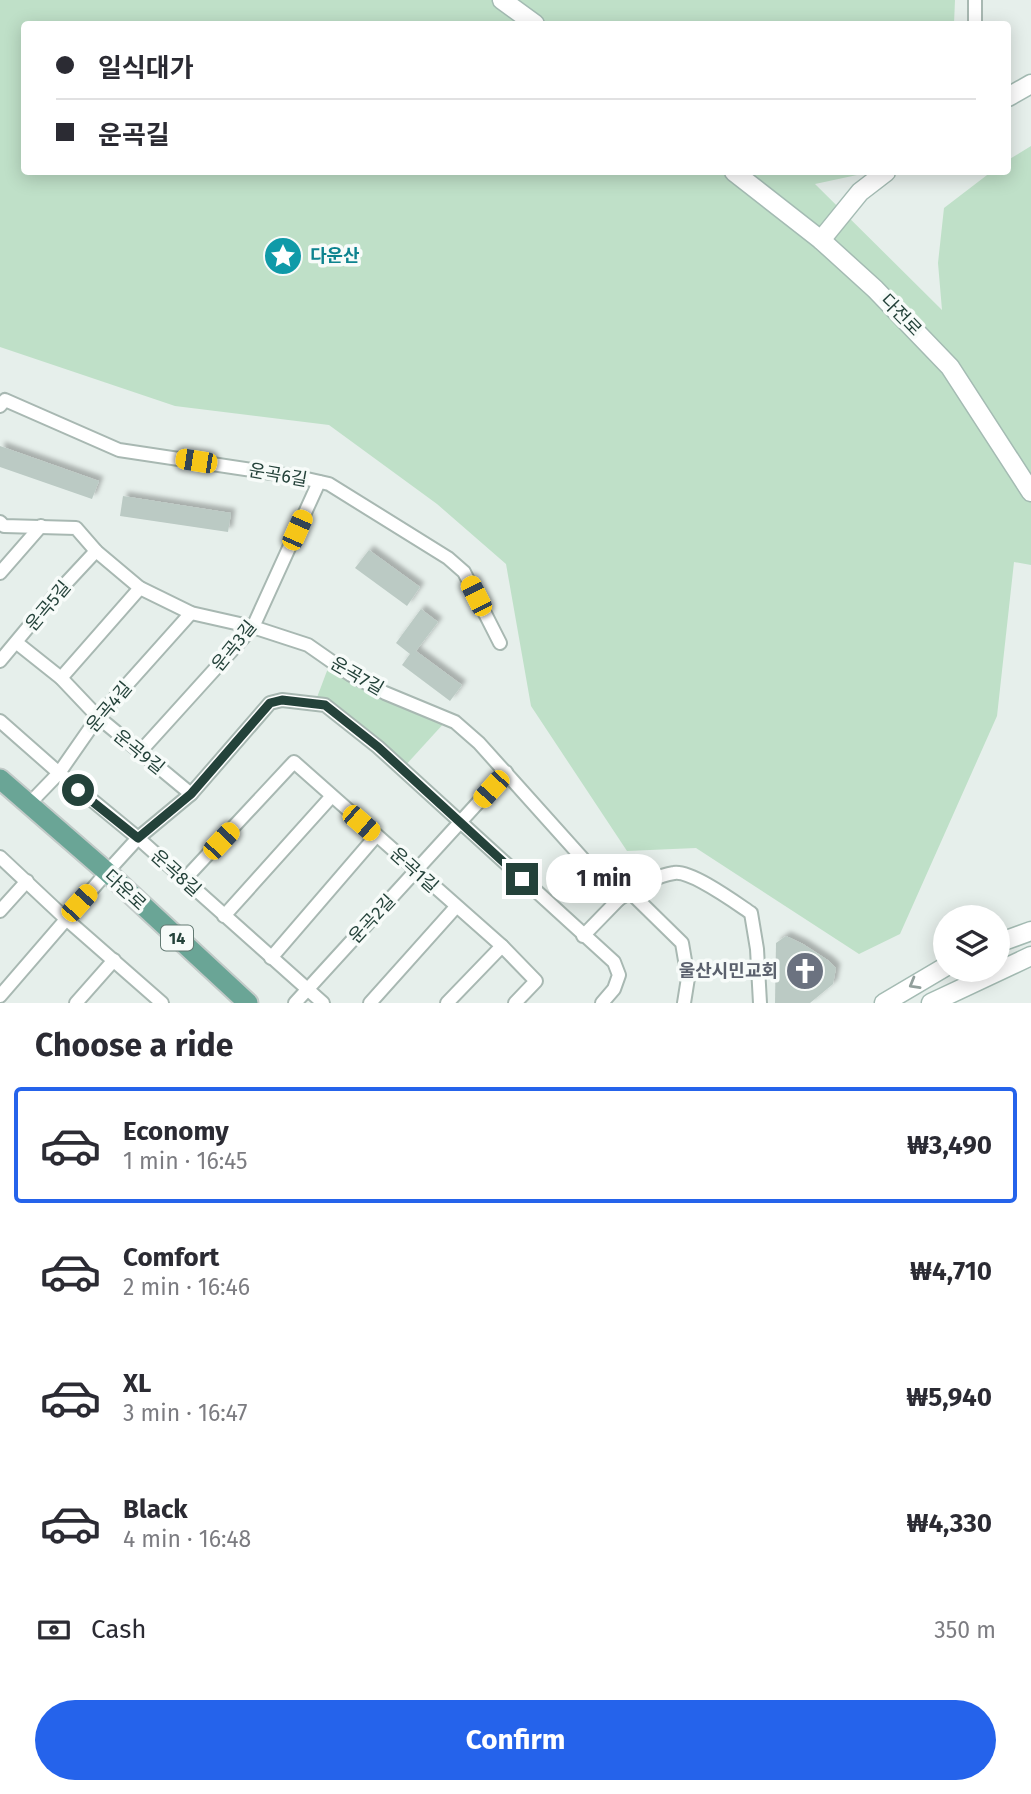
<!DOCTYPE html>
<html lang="en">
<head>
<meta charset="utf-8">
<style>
  :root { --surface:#fff; --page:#f7f7f7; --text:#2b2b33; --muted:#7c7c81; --line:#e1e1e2; --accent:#2563eb }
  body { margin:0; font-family:"Fira Sans","Noto Sans KR",sans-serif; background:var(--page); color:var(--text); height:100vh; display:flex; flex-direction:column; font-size:26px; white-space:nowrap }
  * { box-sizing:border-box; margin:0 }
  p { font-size:23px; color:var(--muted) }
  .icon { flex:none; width:38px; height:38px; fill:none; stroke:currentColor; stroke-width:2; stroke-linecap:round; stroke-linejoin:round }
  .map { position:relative; height:1003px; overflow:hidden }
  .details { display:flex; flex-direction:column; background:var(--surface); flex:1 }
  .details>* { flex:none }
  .guide { position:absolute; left:21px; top:21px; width:990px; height:154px; border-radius:7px; box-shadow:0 4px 18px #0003; display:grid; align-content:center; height:154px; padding:0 35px; background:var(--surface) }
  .buttons { position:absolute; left:933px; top:905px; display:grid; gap:14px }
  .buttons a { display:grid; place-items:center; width:77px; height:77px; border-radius:50%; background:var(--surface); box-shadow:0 4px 18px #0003; font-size:35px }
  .end { position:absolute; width:32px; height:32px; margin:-16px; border:9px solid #24423a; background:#fff; box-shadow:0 0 0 4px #fff }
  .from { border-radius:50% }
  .bubble { position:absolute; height:49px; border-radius:24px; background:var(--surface); box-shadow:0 4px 18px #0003; font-size:23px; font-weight:700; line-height:49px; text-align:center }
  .car { position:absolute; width:21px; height:42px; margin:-21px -10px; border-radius:9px; box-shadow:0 0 5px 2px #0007; background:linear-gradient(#f5c518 24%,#345 0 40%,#f5c518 0 76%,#345 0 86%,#f5c518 0) }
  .guide b { display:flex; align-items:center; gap:24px; height:66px; font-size:26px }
  .guide b+b { border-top:2px solid var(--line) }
  .guide i { width:18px; height:18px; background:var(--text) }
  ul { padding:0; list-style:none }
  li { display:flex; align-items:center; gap:21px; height:116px; margin:0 14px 10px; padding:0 21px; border:4px solid transparent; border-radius:7px }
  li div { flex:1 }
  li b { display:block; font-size:26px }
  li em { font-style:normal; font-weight:700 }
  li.current { border-color:var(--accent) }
  li>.icon { width:63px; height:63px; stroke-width:1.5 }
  h2 { padding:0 35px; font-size:32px; line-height:84px }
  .pay { display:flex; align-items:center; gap:18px; height:77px; padding:0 35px; font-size:26px }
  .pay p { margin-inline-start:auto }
  .action { display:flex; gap:14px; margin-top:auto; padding:14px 35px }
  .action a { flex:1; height:80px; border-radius:42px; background:var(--accent); color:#fff; font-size:28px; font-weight:700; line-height:80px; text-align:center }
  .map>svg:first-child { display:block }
</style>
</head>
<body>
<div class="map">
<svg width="1031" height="1003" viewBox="0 0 1031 1003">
  <defs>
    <filter id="shadow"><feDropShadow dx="4.5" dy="-4.5" stdDeviation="2" flood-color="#0004"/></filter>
  </defs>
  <rect width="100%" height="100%" fill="#e6efeb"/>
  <g fill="#bfe0c8">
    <polygon points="0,0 955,0 954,24 24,24 24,172 864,172 857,175 815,184 942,310 938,263 944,208 991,172 1008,172 1008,160 1031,146 1031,565 1014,562 997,716 900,934 859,954 696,848 627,851 531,706 506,564 437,504 329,425 175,406 0,347"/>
    <polygon points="330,663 445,722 404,767 316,700"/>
  </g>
  <g fill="#bbcac4" filter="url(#shadow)">
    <polygon points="0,446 99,481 92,499 0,467"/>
    <polygon points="123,496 231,513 228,532 120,516"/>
    <polygon points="369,550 420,587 407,606 355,568"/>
    <polygon points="421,609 438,622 416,651 462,685 450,701 402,665 410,654 396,643"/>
    <polygon points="786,936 803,944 829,961 836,968 833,984 810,1003 775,1003 776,943"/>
  </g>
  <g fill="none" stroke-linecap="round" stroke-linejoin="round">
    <defs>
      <g id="minor">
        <polyline points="975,24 975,0"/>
        <polyline points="0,406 5,400 119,450 298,477 329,484 448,558 464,572 500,643"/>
        <polyline points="0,522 4,526 76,528 96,551 140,588 191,613 253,627 308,645 351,675 385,693 455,722 479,743 619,899 583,936"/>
        <polyline points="0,573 41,526"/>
        <polyline points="17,643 61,678 98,717 191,794"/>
        <polyline points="0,661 55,595 96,551"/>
        <polyline points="61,678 140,588"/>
        <polyline points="0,721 59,773 138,838 323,1003"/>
        <polyline points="139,753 253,627 319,482"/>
        <polyline points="29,804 59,773 98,717 191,613"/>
        <polyline points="0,857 65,918 162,1003"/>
        <polyline points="184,880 294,762 502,946 536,981 515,1003"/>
        <polyline points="630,892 682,943 688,978 684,1003"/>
        <path d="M619,899c17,-10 35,-23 55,-26 17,-3 62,30 77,40l6,36 3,54"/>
        <polyline points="0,911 27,881"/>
        <polyline points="224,916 331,797"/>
        <polyline points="271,958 376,836"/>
        <polyline points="0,996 107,872 138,838 191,794 270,703 282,700 325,705 378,747 614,962 619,975 614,989 602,1003"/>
        <polyline points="76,1003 114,960"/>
        <polyline points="295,1003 506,772"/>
        <polyline points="370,1003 455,908"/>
        <polyline points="447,1003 502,946"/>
      </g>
      <g id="secondary">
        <polyline points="502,0 535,24"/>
        <polyline points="1008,97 1031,84"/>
        <polyline points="734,172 821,240 875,289 950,367 1031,492"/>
        <polyline points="821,240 860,192 886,172"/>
        <polyline points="998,943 1031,931"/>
        <polyline points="884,1003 945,967"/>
        <polyline points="931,1003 1031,956"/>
      </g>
      <polyline id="primary" points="0,779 107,872 248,1003"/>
    </defs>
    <use href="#minor" stroke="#a8b8b2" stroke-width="16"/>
    <use href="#secondary" stroke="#a4bbb3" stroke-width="21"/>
    <use href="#primary" stroke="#c2cac8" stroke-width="23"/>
    <use href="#minor" stroke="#fff" stroke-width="12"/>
    <use href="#secondary" stroke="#fff" stroke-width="18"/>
    <use href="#primary" stroke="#6aa596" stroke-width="19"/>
  </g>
  <defs><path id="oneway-chevron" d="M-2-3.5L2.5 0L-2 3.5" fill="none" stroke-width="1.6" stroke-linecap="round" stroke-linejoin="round" transform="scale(1.75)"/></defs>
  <use stroke="#92a09c" href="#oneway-chevron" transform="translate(914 984) rotate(150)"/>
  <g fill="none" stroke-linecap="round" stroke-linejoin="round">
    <polyline stroke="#24423a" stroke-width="9" points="78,790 138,838 191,794 270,703 282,700 325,705 378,747 522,879"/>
  </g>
  <defs>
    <symbol id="sight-disc" viewBox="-11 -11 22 22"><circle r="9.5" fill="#0f9aa8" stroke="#f7fbf9"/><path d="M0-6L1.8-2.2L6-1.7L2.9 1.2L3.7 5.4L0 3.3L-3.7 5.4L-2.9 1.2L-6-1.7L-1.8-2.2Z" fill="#fff"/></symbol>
    <symbol id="church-disc" viewBox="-11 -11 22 22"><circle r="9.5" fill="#6b7280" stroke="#f7fbf9"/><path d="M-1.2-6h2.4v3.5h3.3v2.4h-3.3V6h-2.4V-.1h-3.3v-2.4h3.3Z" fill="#fff"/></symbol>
  </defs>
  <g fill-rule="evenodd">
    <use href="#sight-disc" x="261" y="234" width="44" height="44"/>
    <use href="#church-disc" x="783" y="949" width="44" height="44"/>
  </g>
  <g text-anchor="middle" stroke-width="7" stroke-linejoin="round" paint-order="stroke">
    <rect fill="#f7fbf9" stroke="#637a73" stroke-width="2" x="161" y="925.5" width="32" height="25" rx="5"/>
    <g font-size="16" font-weight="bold" fill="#24423a">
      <text x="177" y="944">14</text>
    </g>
    <g font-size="18" font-weight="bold" fill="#0d838f" stroke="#f7fbf9" text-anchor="start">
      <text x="310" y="262">다운산</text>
    </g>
    <g font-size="18" fill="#24423a" stroke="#f7fbf9">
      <text transform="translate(901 315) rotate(46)" y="6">다전로</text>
      <text transform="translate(278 475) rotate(10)" y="6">운곡6길</text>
      <text transform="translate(48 606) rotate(-50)" y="6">운곡5길</text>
      <text transform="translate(234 646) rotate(-51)" y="6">운곡3길</text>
      <text transform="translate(357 676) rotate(30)" y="6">운곡7길</text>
      <text transform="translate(109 707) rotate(-50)" y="6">운곡4길</text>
      <text transform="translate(139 752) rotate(39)" y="6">운곡9길</text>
      <text transform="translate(414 870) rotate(42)" y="6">운곡1길</text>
      <text transform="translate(176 873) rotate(42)" y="6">운곡8길</text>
      <text transform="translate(125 890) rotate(43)" y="6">다운로</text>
      <text transform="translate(372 919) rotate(-47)" y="6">운곡2길</text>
    </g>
    <g font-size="18" font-weight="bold" fill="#5b616d" stroke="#f7fbf9" text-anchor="end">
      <text x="778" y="977">울산시민교회</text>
    </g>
  </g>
</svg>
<div class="buttons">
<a><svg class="icon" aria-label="layers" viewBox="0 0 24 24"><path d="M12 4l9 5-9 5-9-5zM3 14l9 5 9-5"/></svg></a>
</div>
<i class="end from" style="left:78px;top:790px"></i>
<i class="end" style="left:522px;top:879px"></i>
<div class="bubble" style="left:546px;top:854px;width:116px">1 min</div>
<i class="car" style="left:196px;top:461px;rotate:279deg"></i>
<i class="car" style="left:297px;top:530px;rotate:24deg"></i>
<i class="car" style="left:476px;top:596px;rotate:333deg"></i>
<i class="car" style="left:491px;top:789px;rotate:222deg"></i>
<i class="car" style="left:361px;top:823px;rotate:131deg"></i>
<i class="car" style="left:221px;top:841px;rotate:43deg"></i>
<i class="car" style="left:79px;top:903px;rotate:42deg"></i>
<div class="guide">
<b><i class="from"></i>일식대가</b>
<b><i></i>운곡길</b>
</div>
</div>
<section class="details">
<h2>Choose a ride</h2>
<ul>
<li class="current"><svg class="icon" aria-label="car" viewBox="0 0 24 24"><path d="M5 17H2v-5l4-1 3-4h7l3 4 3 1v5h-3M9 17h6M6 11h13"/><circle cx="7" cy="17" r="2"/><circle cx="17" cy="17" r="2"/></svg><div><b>Economy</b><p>1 min · 16:45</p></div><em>₩3,490</em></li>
<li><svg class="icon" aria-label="car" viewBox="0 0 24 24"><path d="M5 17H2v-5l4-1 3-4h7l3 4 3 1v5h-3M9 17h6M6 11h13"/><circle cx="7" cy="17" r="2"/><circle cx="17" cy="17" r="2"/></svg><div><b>Comfort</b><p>2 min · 16:46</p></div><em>₩4,710</em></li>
<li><svg class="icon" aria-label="car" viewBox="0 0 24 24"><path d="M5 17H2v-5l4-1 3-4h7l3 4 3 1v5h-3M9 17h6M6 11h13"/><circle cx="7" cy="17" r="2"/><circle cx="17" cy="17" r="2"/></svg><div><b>XL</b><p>3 min · 16:47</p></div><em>₩5,940</em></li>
<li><svg class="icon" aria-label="car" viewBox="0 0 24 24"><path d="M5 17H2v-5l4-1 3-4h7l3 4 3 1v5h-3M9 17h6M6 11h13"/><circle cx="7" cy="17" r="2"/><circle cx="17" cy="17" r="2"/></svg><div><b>Black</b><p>4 min · 16:48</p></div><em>₩4,330</em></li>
</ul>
<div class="pay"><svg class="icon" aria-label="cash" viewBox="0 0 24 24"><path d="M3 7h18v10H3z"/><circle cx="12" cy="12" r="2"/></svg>Cash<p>350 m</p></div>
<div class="action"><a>Confirm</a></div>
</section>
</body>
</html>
